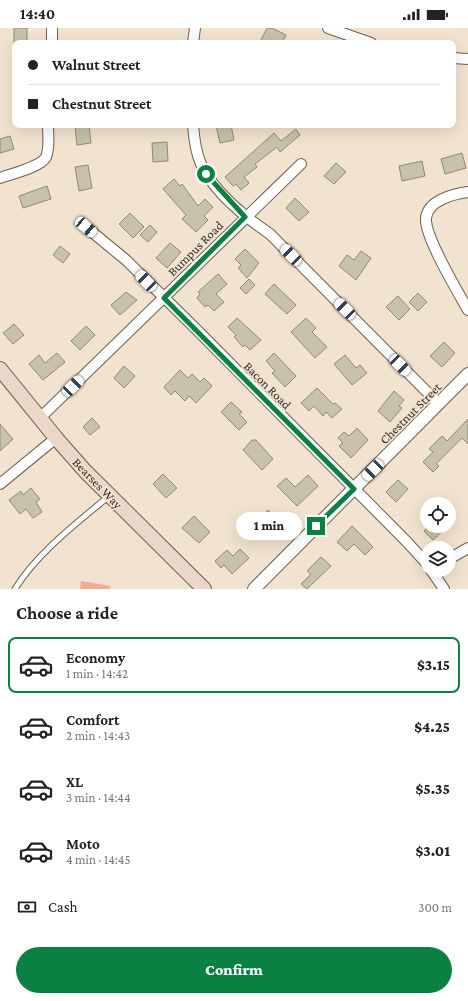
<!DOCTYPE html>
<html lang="en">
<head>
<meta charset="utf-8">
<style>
  :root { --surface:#fff; --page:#f2f2f2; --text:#222; --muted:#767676; --line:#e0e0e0; --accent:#0b8043 }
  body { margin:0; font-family:"Crimson Pro",serif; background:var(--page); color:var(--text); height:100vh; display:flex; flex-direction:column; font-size:15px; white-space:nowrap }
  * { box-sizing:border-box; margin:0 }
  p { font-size:13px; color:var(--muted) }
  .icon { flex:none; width:22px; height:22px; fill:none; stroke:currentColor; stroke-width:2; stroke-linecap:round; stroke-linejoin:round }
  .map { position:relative; height:561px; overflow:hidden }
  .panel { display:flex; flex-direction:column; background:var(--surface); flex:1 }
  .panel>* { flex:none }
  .hud { position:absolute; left:12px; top:12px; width:444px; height:88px; border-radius:8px; box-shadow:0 4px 16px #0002; display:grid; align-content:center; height:88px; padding:0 16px; background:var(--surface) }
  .controls { position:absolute; left:420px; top:469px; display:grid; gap:8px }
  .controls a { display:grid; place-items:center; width:36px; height:36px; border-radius:50%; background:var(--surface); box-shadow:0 4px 16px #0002; font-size:20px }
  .end { position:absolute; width:18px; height:18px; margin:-9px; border:5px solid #0b8043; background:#fff; box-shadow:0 0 0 2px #fff }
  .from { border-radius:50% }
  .bubble { position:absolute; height:28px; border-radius:14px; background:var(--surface); box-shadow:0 4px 16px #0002; font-size:13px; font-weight:800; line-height:28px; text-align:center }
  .car { position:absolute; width:12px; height:24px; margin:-12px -6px; border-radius:5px; box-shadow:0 0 3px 1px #0007; background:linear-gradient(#fff 24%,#345 0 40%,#fff 0 76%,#345 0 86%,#fff 0) }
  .hud b { display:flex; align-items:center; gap:14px; height:38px; font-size:15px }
  .hud b+b { border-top:1px solid var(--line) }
  .hud i { width:10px; height:10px; background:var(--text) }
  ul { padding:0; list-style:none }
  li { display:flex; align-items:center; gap:12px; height:56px; margin:0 8px 6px; padding:0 8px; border:2px solid transparent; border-radius:8px }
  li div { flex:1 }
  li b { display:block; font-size:15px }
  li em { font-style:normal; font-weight:800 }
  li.current { border-color:var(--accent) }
  li>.icon { width:36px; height:36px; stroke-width:1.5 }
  h2 { padding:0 16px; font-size:18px; line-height:48px }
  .pay { display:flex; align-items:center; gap:10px; height:44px; padding:0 16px; font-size:15px }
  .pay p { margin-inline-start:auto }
  .cta { display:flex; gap:8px; margin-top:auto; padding:8px 16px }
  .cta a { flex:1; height:46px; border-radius:24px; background:var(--accent); color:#fff; font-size:16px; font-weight:800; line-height:46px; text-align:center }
  .status { display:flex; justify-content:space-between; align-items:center; height:28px; padding:0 20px; background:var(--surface); direction:ltr }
  .status svg { height:11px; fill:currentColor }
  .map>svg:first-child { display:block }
</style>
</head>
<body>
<div class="status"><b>14:40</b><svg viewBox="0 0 49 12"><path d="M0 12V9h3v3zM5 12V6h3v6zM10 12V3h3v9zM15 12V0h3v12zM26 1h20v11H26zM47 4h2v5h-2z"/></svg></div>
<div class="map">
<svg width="468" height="561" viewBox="0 0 468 561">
  <rect width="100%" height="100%" fill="#f1e3cf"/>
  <polygon fill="#f5ab92" points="81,553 111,558 110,561 80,561"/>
  <g fill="#c8c2ac" stroke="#908a75">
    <rect x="14" y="0" width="13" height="15"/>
    <polygon points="267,0 272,0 286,7 282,15 267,15 261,12"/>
    <polygon points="89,97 91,115 77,117 75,98"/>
    <polygon points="216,97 231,97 234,112 220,115"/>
    <polygon points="296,101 300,107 280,124 277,119 255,136 257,139 244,149 249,155 241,162 236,156 233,158 225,149 274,105 281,113"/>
    <polygon points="10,108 14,121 0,125 0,111"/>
    <polygon points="167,114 168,133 153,134 152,115"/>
    <polygon points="462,125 466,140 445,146 441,131"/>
    <polygon points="422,133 425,148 402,153 399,138"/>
    <polygon points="336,135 346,144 334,156 324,148"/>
    <polygon points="88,137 92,160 79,163 75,139"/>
    <polygon points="174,151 180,158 182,156 198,178 205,171 213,179 204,188 208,192 196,204 182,191 186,187 163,161"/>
    <polygon points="47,158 51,171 23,180 19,168"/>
    <polygon points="295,170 309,184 299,193 286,180"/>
    <polygon points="130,185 144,199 133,210 119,196"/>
    <polygon points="150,197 157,204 148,214 140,207"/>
    <polygon points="170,215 181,224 167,240 156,230"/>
    <polygon points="60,218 70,226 63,235 53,227"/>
    <polygon points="245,221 259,235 247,250 238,240 241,237 235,231"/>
    <polygon points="361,223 371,230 356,252 339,238 347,227 354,232"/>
    <polygon points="218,246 227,256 216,266 224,274 214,283 208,277 205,279 197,270 200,266 198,264"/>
    <polygon points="249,251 255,257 246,266 240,260"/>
    <polygon points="274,256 296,277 287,286 265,266"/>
    <polygon points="126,264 137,272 120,287 111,277"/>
    <polygon points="418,265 427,274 418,283 409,274"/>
    <polygon points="398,268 410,281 399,292 386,279"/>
    <polygon points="237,290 261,312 250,322 245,317 243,319 234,309 236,307 228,299"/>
    <polygon points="306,290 316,300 312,304 327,319 315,330 291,304"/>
    <polygon points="14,296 24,307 13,316 3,305"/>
    <polygon points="86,298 95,307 80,322 71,313"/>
    <polygon points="444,314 455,325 442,339 430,328"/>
    <polygon points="57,325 65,334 43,352 29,336 39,327 45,335"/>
    <polygon points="274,325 296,348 285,359 272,345 275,343 266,333"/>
    <polygon points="345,327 356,340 360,337 367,345 352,357 334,336"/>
    <polygon points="124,338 135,348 124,360 114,350"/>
    <polygon points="180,342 188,350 192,346 200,354 204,350 212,358 196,375 189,368 185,373 175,363 171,367 164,359"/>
    <polygon points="317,360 333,376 335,375 342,381 332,390 326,384 323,388 314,378 309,383 301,375"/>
    <polygon points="394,363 404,372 399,378 402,380 390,394 378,383"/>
    <polygon points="231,374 242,384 239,386 247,394 239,402 221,384"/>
    <polygon points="92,390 100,399 90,407 83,399"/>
    <polygon points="468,391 468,416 462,410 436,436 439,438 433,444 423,434 433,424 429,421 442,408 447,413"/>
    <polygon points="0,396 13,411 0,423"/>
    <polygon points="357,400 368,412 351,430 339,418 343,415 338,410 344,404 349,408"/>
    <polygon points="252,412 256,412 273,431 262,442 243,422"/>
    <polygon points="163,446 177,460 166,470 153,456"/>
    <polygon points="308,447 318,458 297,478 277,458 286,450 295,459"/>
    <polygon points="398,452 408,461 396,474 386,464"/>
    <polygon points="31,460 40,471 36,474 42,484 33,490 26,481 20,486 9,472 21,463 23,467"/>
    <polygon points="268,482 273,487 276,484 285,492 270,508 256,495"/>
    <polygon points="194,488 210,504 199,515 182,500"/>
    <polygon points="248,488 258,497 251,504 241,496"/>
    <polygon points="352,498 373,519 365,527 354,516 347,523 337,514"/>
    <polygon points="429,498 448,498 433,512 424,503"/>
    <polygon points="240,521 249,530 232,546 224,537 221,540 215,533 227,522 233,528"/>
    <polygon points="321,529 331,538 307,561 301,556 311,546 307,543"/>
  </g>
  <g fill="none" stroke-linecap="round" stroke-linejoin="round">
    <defs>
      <path id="service" d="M15,561c22,-36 62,-66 94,-93"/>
      <g id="minor">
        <polyline points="328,0 371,15"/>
        <polyline points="52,15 52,0"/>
        <polyline points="193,15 195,0"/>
        <polyline points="453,30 468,31"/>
        <path d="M193,97c1,13 3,28 8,39 13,28 44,53 69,70l169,170"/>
        <path d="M0,150c11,-4 41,-11 46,-21 4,-9 2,-22 2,-32"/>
        <path d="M468,164c-14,2 -40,8 -42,26 -2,18 32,74 42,92"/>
        <polyline points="86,199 126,232 198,303 408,515 427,536"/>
        <polyline points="40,390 301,136"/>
        <polyline points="0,456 56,410"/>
        <polyline points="449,531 468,520"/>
        <polyline points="431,542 444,561"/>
      </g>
      <polyline id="tertiary" points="254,561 468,346"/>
      <polyline id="secondary" points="0,341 56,410 85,443 204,561"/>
    </defs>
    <use href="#service" stroke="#6c5f4e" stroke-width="7"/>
    <use href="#minor" stroke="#6c5f4e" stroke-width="12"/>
    <use href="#tertiary" stroke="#6c5f4e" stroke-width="14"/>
    <use href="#secondary" stroke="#6c5f4e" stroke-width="16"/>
    <use href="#service" stroke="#fff" stroke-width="5"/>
    <use href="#minor" stroke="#fff" stroke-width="10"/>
    <use href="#tertiary" stroke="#fff" stroke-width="12"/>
    <use href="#secondary" stroke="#ead7c9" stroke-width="14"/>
  </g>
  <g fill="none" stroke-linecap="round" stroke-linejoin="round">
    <polyline stroke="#0b8043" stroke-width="5" points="206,146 245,189 164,270 354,461 316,498"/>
  </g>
  <g text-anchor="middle" stroke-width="3.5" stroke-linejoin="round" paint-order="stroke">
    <g font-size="13" fill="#332e26" stroke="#f1e3cf">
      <text transform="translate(195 220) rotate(-45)" y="5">Bumpus Road</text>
      <text transform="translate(268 357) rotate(45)" y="5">Bacon Road</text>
      <text transform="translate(410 385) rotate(-45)" y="5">Chestnut Street</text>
      <text transform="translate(98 455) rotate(46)" y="5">Bearses Way</text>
    </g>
  </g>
</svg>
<div class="controls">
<a><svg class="icon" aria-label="locate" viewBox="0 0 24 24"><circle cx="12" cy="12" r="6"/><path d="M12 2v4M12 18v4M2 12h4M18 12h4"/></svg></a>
<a><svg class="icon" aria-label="layers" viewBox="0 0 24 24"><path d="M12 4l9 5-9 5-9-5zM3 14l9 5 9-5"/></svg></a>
</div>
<i class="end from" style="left:206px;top:146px"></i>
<i class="end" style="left:316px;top:498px"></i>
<div class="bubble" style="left:236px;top:484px;width:66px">1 min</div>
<i class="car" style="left:86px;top:199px;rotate:130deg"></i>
<i class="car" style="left:291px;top:227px;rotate:315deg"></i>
<i class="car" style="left:146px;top:253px;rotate:316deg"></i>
<i class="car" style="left:345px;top:281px;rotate:315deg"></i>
<i class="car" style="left:400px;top:337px;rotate:135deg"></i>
<i class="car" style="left:73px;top:358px;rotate:46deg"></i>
<i class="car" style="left:373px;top:442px;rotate:225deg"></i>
<div class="hud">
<b><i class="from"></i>Walnut Street</b>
<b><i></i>Chestnut Street</b>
</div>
</div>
<section class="panel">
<h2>Choose a ride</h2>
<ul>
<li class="current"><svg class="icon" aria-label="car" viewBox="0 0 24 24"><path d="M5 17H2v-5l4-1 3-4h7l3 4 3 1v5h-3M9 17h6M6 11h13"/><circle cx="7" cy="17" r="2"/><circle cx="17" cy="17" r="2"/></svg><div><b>Economy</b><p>1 min · 14:42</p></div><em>$3.15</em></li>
<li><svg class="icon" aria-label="car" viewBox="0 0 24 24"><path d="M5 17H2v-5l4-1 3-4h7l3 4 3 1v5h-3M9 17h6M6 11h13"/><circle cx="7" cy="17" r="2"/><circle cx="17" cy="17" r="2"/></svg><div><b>Comfort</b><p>2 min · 14:43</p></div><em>$4.25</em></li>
<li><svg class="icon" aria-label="car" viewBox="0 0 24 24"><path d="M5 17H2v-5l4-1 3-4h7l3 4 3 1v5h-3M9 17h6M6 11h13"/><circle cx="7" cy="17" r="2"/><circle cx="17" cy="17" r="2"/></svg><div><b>XL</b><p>3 min · 14:44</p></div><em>$5.35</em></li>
<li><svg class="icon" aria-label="car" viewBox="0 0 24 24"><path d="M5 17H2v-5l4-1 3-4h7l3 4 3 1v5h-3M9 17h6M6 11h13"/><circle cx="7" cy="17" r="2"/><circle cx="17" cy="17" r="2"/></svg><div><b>Moto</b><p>4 min · 14:45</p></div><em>$3.01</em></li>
</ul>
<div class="pay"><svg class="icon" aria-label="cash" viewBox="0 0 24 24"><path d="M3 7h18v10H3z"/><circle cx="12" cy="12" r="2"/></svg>Cash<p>300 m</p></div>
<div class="cta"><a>Confirm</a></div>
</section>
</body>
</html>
